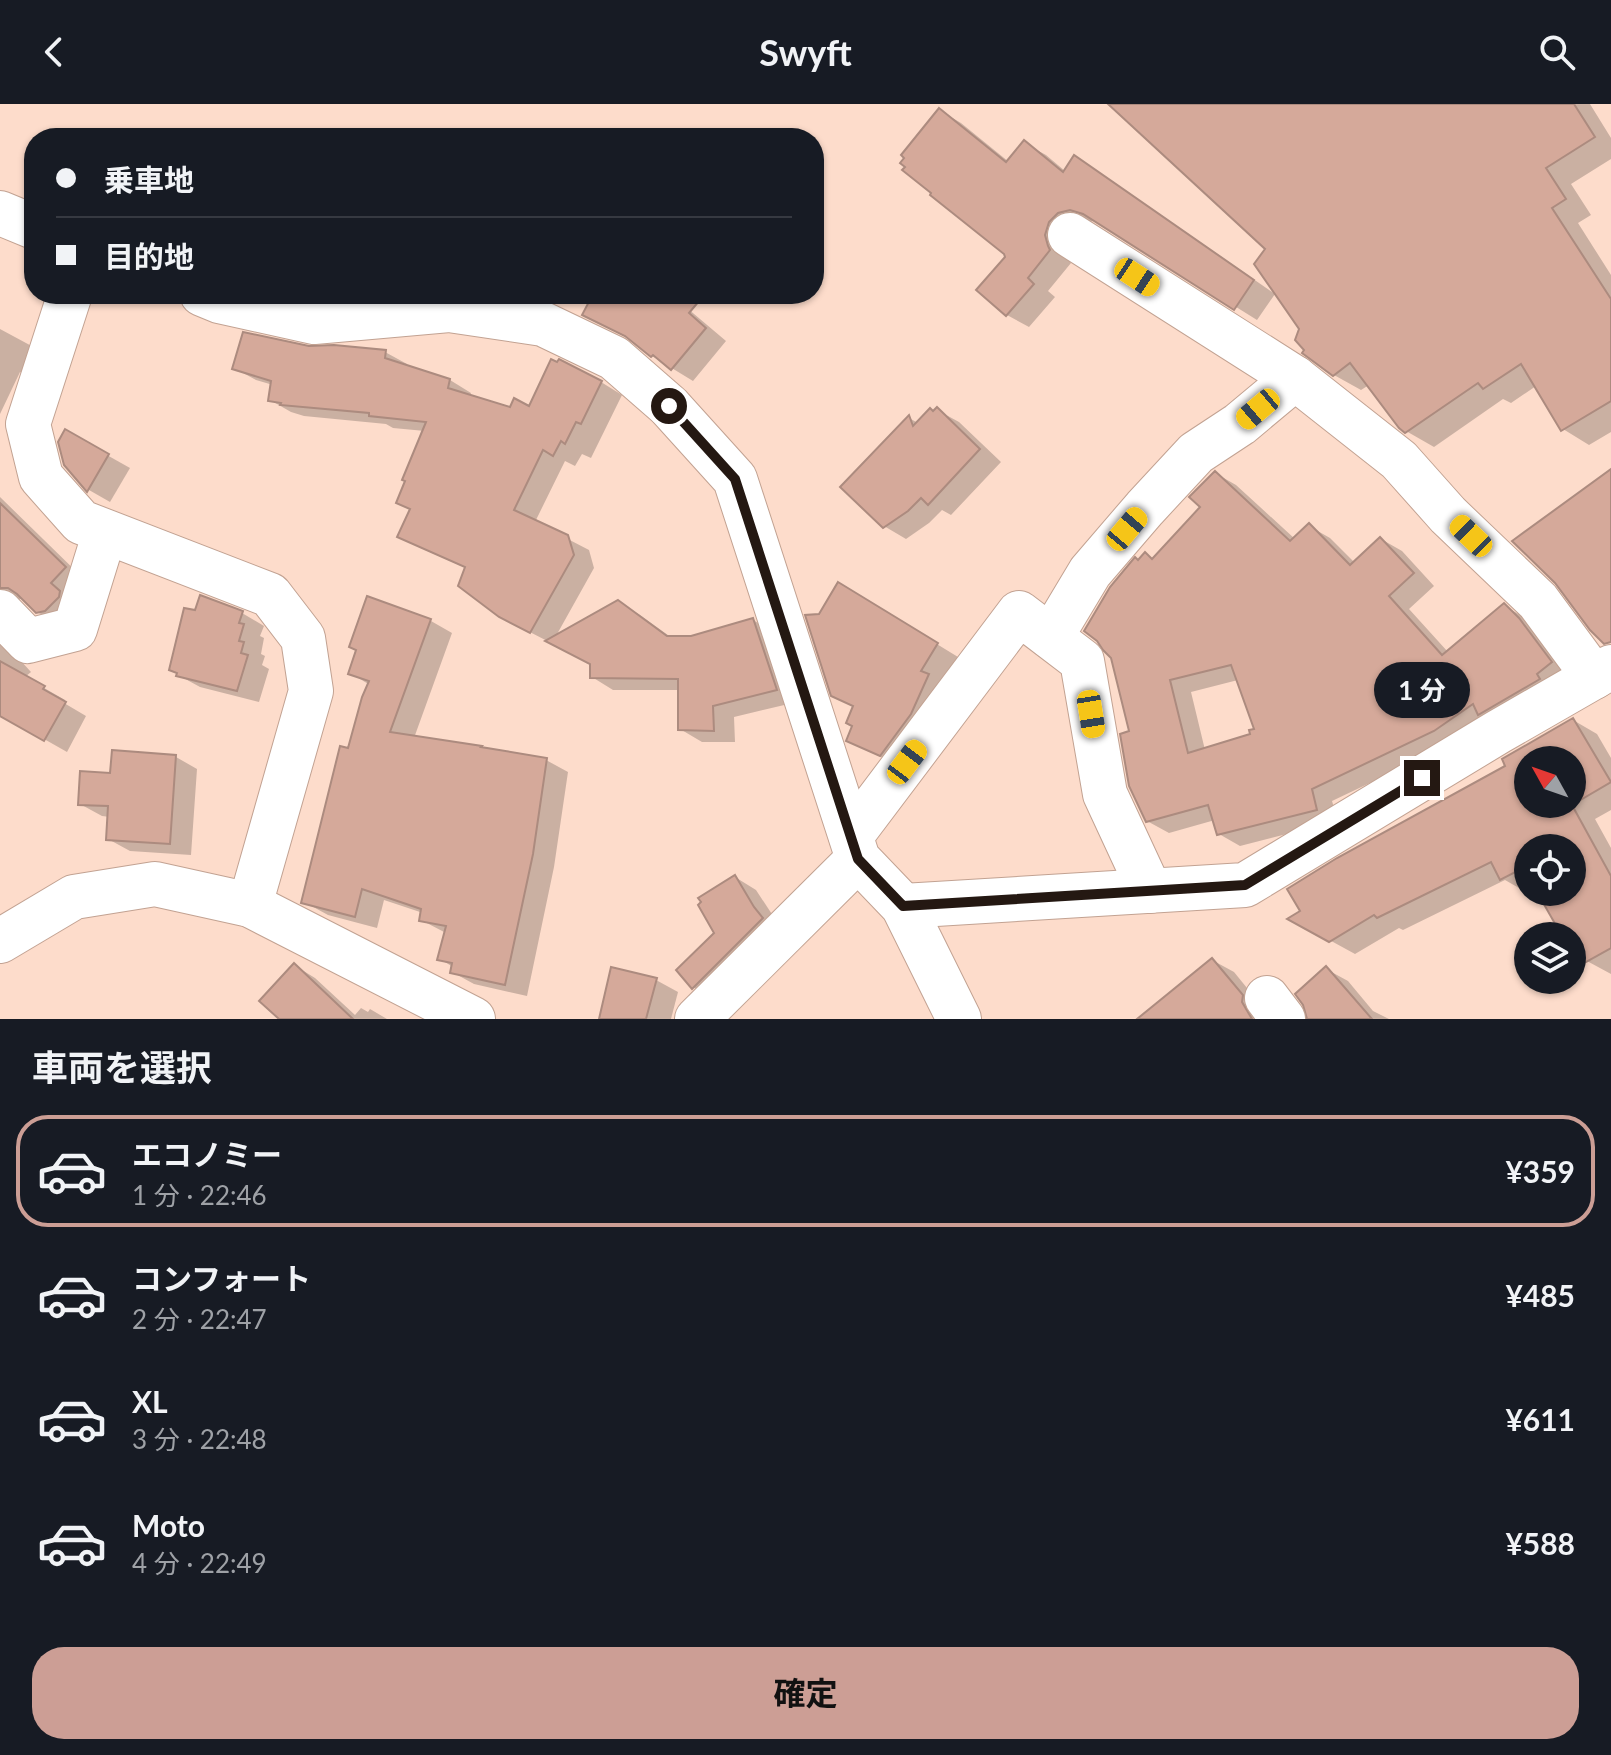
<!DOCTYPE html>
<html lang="ja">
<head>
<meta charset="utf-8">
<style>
  :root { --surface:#171b24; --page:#20242c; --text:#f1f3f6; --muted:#9ea1a6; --line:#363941; --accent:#cc9e95 }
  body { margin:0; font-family:Lato,"Noto Sans JP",sans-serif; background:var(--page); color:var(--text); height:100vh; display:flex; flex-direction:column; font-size:30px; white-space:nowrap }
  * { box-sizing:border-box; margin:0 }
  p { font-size:26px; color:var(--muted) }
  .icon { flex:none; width:44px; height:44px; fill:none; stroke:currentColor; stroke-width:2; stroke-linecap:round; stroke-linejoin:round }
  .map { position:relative; height:915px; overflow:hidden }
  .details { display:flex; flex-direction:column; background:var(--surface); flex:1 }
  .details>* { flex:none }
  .banner { position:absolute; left:24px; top:24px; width:800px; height:176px; border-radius:32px; box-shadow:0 2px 6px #0004; display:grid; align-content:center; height:176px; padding:0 32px; background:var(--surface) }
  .needle { width:52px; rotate:310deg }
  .buttons { position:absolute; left:1514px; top:642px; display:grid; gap:16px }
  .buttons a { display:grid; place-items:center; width:72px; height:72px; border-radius:50%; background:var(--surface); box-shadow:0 2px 6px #0004; font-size:40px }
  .end { position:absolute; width:36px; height:36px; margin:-18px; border:10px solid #241812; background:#fff; box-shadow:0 0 0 4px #fff }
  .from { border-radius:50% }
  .bubble { position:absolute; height:56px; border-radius:28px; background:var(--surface); box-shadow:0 2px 6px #0004; font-size:26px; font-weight:700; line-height:56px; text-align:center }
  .car { position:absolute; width:24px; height:48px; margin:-24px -12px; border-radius:10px; box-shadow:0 0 6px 2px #0007; background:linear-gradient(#f5c518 24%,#345 0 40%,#f5c518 0 76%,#345 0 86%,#f5c518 0) }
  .banner b { display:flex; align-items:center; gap:28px; height:76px; font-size:30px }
  .banner b+b { border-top:2px solid var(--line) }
  .banner i { width:20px; height:20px; background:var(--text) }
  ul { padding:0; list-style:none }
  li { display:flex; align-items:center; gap:24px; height:112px; margin:0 16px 12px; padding:0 16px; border:4px solid transparent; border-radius:32px }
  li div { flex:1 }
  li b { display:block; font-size:30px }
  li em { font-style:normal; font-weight:700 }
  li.selected { border-color:var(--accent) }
  li>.icon { width:72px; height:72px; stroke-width:1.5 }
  h2 { padding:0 32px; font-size:36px; line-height:96px }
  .action { display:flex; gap:16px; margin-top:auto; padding:16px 32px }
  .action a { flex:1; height:92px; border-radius:32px; background:var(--accent); color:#111; font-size:32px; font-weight:700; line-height:92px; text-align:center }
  header { display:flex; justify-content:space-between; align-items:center; height:104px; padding:0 32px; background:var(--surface); font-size:36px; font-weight:700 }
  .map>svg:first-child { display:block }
</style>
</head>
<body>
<header><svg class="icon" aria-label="back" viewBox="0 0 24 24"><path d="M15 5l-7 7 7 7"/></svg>Swyft<svg class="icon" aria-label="search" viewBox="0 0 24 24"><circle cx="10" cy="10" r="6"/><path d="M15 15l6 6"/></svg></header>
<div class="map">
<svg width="1611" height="915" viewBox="0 0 1611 915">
  <rect width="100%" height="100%" fill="#fddccb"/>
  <g fill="#0003" fill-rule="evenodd">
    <polygon points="1116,0 1590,0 1611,34 1611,55 1571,80 1591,111 1578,119 1611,171 1611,328 1589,341 1563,325 1536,282 1511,299 1503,295 1434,343 1406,327 1369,281 1361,286 1334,271 1301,224 1268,145"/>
    <polygon points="939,6 961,19 1009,58 1024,39 1046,51 1065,67 1074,54 1096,66 1275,190 1257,216 1103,120 1093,117 1080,121 1069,156 1071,159 1048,187 1055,193 1029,223 1007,211 979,186 1007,154"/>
    <polygon points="285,190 321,190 320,200"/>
    <polygon points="445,190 528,190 518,199"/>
    <polygon points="568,190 653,190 687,204 726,237 693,277 652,252 589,201"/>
    <polygon points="0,225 39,246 27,272 20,268 0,310"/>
    <polygon points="309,244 385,248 407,260 406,263 450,276 471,289 470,292 511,305 530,304 601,278 622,291 591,354 582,350 575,362 565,357 535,418 589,446 594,464 556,532 618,498 640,511 672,534 691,534 753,516 775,529 797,598 734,613 735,638 702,638 680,625 680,586 613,586 592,573 592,560 522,524 466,464 421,444 399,432 411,406 425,327 393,324 386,320 304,312 291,308 270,296 273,281 256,276 234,264"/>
    <polygon points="937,306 959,318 1001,358 951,411 942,406 929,419 906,435 884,422 909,314 918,319"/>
    <polygon points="66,328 130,364 110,398 89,386 66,360"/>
    <path d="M1215,369l21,12 59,54 14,-13 21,12 25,25 26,-24 21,12 32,35 -25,23 39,43 56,-46 22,12 46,57 -116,67 -124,59 6,20 -98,25 -21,-12 -4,-14 -46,13 -22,-12 -16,-88 8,-171 7,-7 8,5 49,-53zM1238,576l18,50 -4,5 -47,15 -14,-58z"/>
    <polygon points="0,393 86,477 59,520 37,508 25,495 16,495 0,510"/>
    <polygon points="860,493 958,553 942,580 903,663 870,648 849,636 854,622 855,603 820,511"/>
    <polygon points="368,494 431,517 452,529 414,634 546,656 568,668 554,763 527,892 474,880 452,868 453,863 440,855 446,829 421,816 423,809 384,796 377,824 328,811 306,799 349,646 370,581 350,569 358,546"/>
    <polygon points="242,509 264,522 260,532 264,534 261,550 265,552 262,561 269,565 259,598 200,583 178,571"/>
    <polygon points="0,534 31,568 25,573 65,596 64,599 86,612 67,648 0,610"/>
    <path d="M1573,616l24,14 14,24v52l-16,9 16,29v126l-37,-20 -2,-4v-14h-8l-25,-44h33v-44h-44v43l-2,1 -21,-12 -102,50 -4,-2 -44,26 -64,-35zM1528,656h44v44h-44z"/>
    <polygon points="176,653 197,665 191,751 130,747 108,735 110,713 102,712 80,700 112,671"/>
    <polygon points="735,773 756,786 783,827 715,896 693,883 717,829"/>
    <polygon points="1212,856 1234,868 1264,905 1265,915 1140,915"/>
    <polygon points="294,861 315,874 355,911 361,904 368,908 370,905 387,915 283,915"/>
    <polygon points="1326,865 1348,877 1373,907 1389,915 1309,915"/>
    <polygon points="656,876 678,888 671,915 601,915"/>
  </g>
  <g fill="#d5a99a" stroke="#ac8b7f" stroke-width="2" fill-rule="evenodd">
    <polygon points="1108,0 1574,0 1595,33 1546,64 1566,95 1552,104 1611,195 1611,297 1561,327 1521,260 1483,285 1478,279 1405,329 1399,324 1350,259 1333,272 1302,249 1304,246 1295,236 1299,225 1254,160 1265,145"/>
    <polygon points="939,4 1006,58 1024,36 1063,68 1074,51 1254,176 1234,206 1083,110 1070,106 1058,109 1049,118 1045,131 1048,142 1050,146 1028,174 1034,180 1006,212 976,186 1005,153 1004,150 930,91 931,89 902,66 905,63 900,59 904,54 901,51"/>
    <polygon points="593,190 705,190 689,209 706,224 671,266 653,251 651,253 625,232 582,211"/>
    <polygon points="243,228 309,242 334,241 386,246 385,254 450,275 448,284 510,303 514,294 529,302 551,255 557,258 559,255 602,277 581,320 576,318 565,340 561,337 553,352 543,346 514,406 568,431 574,451 530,529 499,513 458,482 465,463 397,433 410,405 396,399 405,377 402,376 426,318 369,312 369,309 280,301 281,299 268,297 271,277 232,265"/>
    <polygon points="937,303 980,345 928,401 921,394 908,407 883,424 840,383 909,311 913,322 930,304 933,307"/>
    <polygon points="65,325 109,350 87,388 64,361 58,338"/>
    <polygon points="1611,365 1611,538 1604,540 1590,526 1555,479 1512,437"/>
    <path d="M1215,367l75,70 19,-18 41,42 30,-28 34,36 -25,23 53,59 62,-52 15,15 33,44 -15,12 3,5 -62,36 -5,-11 -39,27 -122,58 5,21 -100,25 -9,-30 -62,17 -17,-36 -9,-52 9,-3 -18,-73 -8,-8 -6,-9 -13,-10 26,-44 25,-30 3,3 7,-8 7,7 48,-52 -11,-10zM1231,561l23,64 -5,1 1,4 -62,19 -18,-73z"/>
    <polygon points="0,399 66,463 51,479 60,487 59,493 45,507 36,509 17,490 8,484 0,484"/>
    <polygon points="838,478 938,539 921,567 929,570 911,610 880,652 846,637 852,622 846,619 853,602 831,592 805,511 819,510"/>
    <polygon points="200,491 243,507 239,519 244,520 239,537 244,538 241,549 248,551 237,587 176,572 177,569 169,566 184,504 195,506"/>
    <polygon points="367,492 431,515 390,628 482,642 481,643 547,654 533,750 505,881 450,869 452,859 437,856 446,822 419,817 421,805 362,785 355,813 301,799 340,642 348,644 362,593 369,577 348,570 356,546 349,543"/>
    <polygon points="618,496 667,532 691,532 753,514 777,586 713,602 714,627 678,626 678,575 590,574 590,560 545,537"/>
    <polygon points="0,557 45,582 43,585 66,598 44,637 0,612"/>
    <path d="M1573,614l38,64 -39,23 39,71v72l-27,15 -5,-10 -6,3 -1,-20h-10l-25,-44h35v-44h-44v28l-5,-8 -23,12 -9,-18 -114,56 -3,-3 -45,27 -42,-23 13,-8 -13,-22 50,-31 168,-92 -3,-7zM1528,656h44v44h-44z"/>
    <polygon points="112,646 176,651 170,740 106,736 108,702 78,701 80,667 110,669"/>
    <polygon points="735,771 754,803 763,814 692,885 676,866 714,829 698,801 701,798 698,794"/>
    <polygon points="1212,854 1243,891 1242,898 1252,915 1137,915"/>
    <polygon points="294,859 353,915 279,915 259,897"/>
    <polygon points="1326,862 1372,915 1307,915 1303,901 1295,890"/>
    <polygon points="611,863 657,874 646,915 599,915"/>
  </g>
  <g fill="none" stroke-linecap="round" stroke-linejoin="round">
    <defs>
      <g id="minor">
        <polyline points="0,109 34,123"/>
        <polyline points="1070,131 1295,274 1399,356 1448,411 1538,497 1594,573"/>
        <polyline points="70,190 28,320 41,373 81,418 270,491 303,534 311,587 250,801"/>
        <polyline points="202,190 219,197 314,218 449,206 543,220 614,254 669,302 735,375 858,755 903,802 959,915"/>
        <polyline points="0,508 28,537 75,525 105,428"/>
        <polyline points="1051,533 1090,468 1145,404 1196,349 1240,320 1295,274"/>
        <polyline points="851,732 1019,509 1082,557 1105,690 1150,787"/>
        <polyline points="903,802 1245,781 1498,628 1611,563"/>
        <polyline points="0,837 74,793 155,780 250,801 473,915"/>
        <polyline points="1267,894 1283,915"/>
        <polyline points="697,915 858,755"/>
      </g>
    </defs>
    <use href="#minor" stroke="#c2a292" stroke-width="46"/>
    <use href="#minor" stroke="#fff" stroke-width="44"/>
  </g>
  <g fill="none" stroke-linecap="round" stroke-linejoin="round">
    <polyline stroke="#241812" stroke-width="10" points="669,302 735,375 858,755 903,802 1245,781 1422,674"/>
  </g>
</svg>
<div class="buttons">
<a><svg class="needle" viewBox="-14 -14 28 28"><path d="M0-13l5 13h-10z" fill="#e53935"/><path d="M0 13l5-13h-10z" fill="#9ea1a6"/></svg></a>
<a><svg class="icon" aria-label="locate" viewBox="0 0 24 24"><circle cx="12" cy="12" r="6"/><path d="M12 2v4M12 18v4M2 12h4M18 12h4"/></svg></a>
<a><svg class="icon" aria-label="layers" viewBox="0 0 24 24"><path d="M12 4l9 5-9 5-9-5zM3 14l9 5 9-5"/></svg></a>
</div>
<i class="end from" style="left:669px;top:302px"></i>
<i class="end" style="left:1422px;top:674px"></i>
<div class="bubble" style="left:1374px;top:558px;width:96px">1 分</div>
<i class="car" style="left:1137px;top:173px;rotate:123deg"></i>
<i class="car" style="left:1258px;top:305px;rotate:230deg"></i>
<i class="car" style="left:1127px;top:425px;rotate:40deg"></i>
<i class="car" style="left:1471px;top:432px;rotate:314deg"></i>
<i class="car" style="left:1091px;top:610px;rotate:171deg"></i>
<i class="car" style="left:907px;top:658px;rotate:37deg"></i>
<div class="banner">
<b><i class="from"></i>乗車地</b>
<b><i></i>目的地</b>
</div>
</div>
<section class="details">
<h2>車両を選択</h2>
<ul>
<li class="selected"><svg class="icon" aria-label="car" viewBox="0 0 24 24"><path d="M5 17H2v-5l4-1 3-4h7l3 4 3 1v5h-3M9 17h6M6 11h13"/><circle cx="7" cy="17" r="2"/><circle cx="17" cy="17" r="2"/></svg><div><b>エコノミー</b><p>1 分 · 22:46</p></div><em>¥359</em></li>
<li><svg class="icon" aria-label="car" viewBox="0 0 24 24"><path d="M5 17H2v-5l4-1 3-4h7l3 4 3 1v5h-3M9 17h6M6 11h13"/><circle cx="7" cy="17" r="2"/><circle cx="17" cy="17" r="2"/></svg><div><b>コンフォート</b><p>2 分 · 22:47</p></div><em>¥485</em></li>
<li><svg class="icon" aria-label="car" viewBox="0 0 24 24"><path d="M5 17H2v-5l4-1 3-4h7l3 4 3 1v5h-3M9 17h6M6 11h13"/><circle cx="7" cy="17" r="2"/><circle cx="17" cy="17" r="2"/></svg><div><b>XL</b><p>3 分 · 22:48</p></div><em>¥611</em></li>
<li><svg class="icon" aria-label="car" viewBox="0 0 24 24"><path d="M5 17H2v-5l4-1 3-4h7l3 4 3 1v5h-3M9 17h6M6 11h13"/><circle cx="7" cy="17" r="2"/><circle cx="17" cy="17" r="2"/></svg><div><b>Moto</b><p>4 分 · 22:49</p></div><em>¥588</em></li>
</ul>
<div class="action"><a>確定</a></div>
</section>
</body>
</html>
